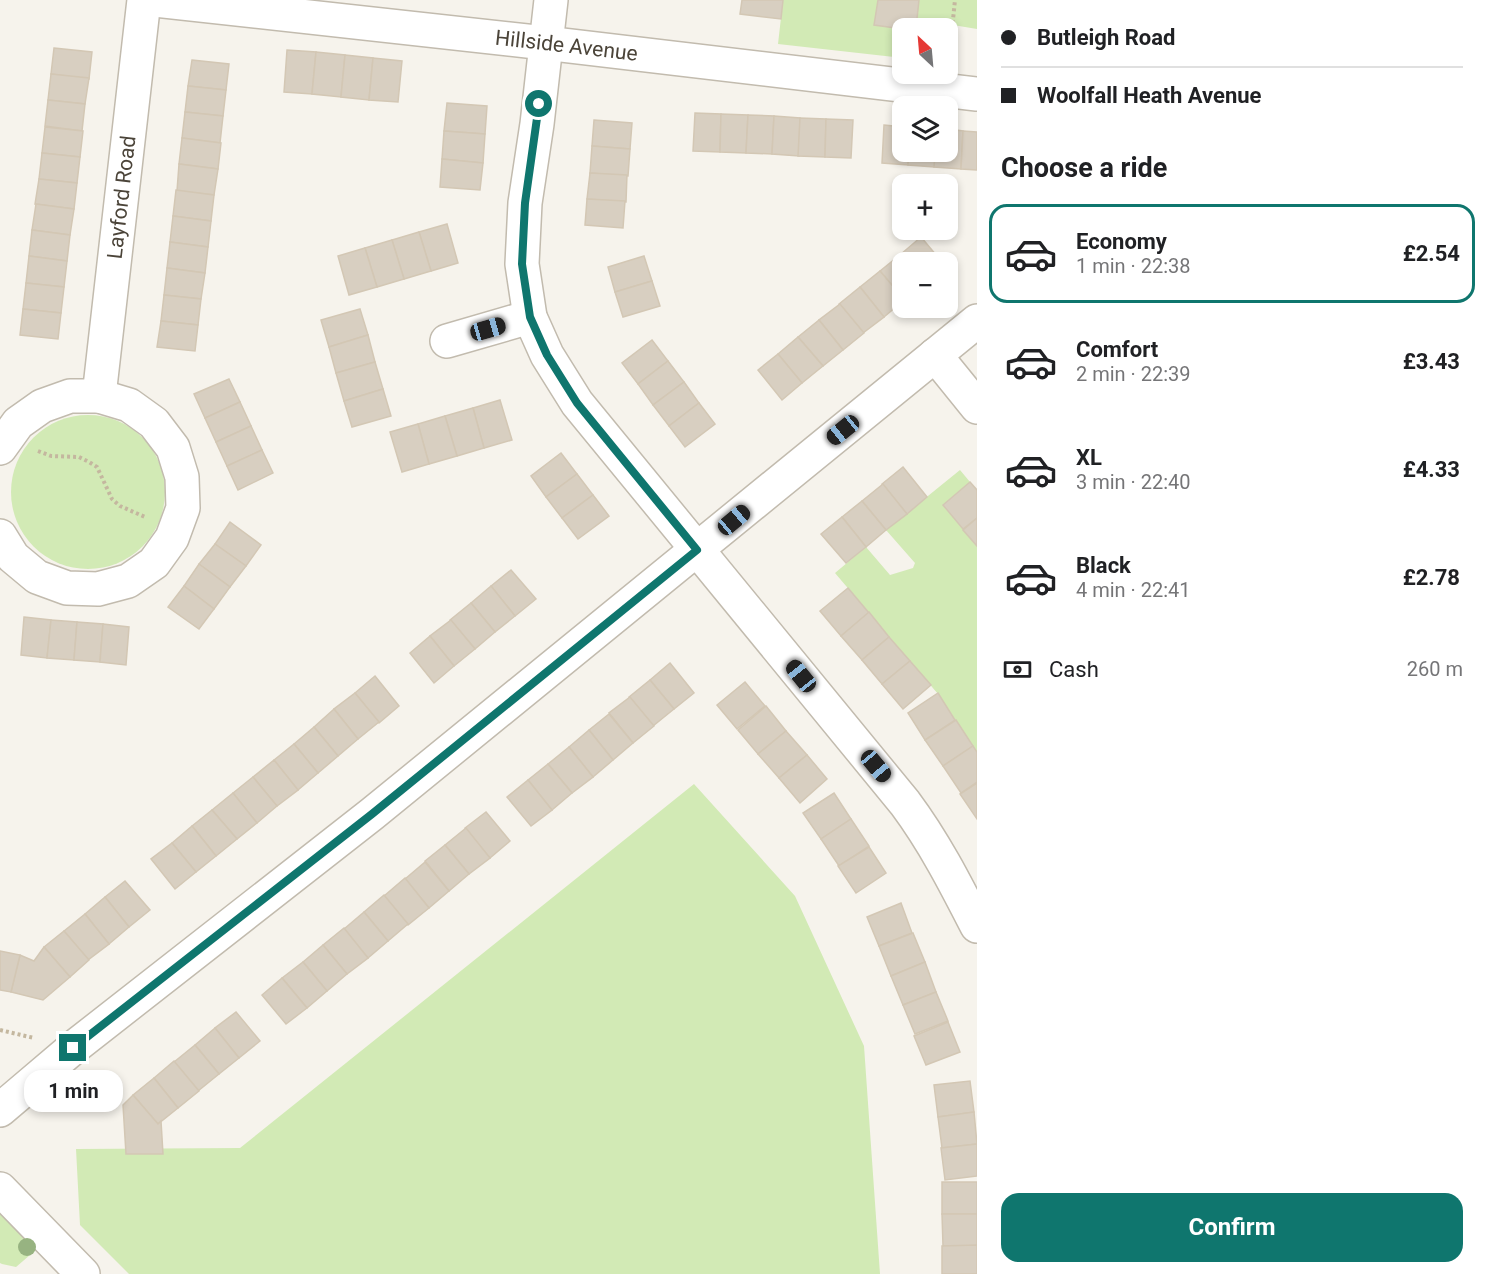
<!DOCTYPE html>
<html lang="en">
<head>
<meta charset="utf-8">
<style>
  :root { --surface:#fff; --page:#f6f6f6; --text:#202124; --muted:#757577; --line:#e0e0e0; --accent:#0f766e }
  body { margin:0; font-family:Roboto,sans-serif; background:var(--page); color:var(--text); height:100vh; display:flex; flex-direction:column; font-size:22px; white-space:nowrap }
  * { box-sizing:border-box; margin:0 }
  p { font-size:20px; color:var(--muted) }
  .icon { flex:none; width:33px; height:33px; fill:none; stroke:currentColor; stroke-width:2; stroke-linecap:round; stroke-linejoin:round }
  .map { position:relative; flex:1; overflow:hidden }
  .panel { display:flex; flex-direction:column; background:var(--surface); width:510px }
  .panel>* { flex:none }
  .banner { display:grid; align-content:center; height:132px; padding:0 24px; background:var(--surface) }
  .needle { width:39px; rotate:334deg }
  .controls { position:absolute; left:892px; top:18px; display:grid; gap:12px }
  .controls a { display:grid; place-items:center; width:66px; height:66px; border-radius:12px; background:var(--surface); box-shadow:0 3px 9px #0003; font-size:30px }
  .end { position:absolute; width:27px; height:27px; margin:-14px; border:8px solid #0f766e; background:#fff; box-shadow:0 0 0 3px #fff }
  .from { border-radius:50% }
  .bubble { position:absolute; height:42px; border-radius:18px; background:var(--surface); box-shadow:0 3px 9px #0003; font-size:20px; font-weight:700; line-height:42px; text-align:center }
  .car { position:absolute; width:18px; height:36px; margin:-18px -9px; border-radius:8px; box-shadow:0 0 4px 2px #0007; background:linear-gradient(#222 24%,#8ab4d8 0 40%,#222 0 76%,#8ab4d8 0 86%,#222 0) }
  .banner b { display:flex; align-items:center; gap:21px; height:57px; font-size:22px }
  .banner b+b { border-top:2px solid var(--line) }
  .banner i { width:15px; height:15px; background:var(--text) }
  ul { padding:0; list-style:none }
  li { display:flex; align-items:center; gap:18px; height:99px; margin:0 12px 9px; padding:0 12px; border:3px solid transparent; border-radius:18px }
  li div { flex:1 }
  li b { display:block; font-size:22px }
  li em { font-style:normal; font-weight:700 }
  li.on { border-color:var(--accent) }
  li>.icon { width:54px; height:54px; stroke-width:1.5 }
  h2 { padding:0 24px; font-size:27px; line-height:72px }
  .pay { display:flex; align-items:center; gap:15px; height:66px; padding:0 24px; font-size:22px }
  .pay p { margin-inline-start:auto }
  .cta { display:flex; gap:12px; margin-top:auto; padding:12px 24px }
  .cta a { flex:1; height:69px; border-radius:18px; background:var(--accent); color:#fff; font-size:24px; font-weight:700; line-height:69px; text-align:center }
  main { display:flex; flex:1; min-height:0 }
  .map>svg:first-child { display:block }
</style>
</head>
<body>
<main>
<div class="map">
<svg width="977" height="1274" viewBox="0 0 977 1274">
  <rect width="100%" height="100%" fill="#f6f3ec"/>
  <g fill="#d2eab5">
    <polygon points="783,0 977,0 977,29 953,25 948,63 948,28 903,28 903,58 778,44"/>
    <circle cx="88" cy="492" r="77"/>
    <polygon points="960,470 970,482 943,505 977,546 977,753 938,694 835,573 866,547 890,575 913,568 915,563 886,530"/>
    <polygon points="694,784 795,896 864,1046 880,1274 129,1274 80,1225 76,1149 240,1148"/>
    <polygon points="0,1210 28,1240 30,1255 16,1267 2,1264 0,1263"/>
  </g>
  <g fill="#d8cfc1" stroke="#d3c7b4" stroke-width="1.5">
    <polygon points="742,0 783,0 781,19 740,14"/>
    <polygon points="878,0 919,0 916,28 903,29 874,25"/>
    <polygon points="54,48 92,52 89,79 51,74"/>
    <polygon points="287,50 316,52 312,94 284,92"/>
    <polygon points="316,52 345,55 341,97 312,94"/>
    <polygon points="345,55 373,58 369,100 341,97"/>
    <polygon points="373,58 402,61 398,102 369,100"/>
    <polygon points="192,60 229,64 226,90 188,86"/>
    <polygon points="51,74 89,78 85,104 48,100"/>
    <polygon points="188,86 226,90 223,116 185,112"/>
    <polygon points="48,100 85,104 82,131 45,126"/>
    <polygon points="447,103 487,106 485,134 444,131"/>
    <polygon points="185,112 223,116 220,143 182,138"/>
    <polygon points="695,113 721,114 720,152 693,151"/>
    <polygon points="721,114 748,115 746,153 720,152"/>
    <polygon points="748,115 774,116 772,154 746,153"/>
    <polygon points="774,116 800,118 799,156 772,154"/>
    <polygon points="800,118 826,119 825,157 798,156"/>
    <polygon points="826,119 853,120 851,158 825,157"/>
    <polygon points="594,120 632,123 630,149 592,146"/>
    <polygon points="884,125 903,127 903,152 909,152 908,165 882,163"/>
    <polygon points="45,127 83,131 80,157 42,153"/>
    <polygon points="948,129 963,131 961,169 934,167 935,152 948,152"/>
    <polygon points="444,131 485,134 483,163 442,159"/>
    <polygon points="963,131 977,132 977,170 961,169"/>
    <polygon points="182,138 221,143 218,169 179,164"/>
    <polygon points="592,146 630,149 628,176 590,173"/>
    <polygon points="909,152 935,152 934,167 908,165"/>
    <polygon points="42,153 80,157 77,183 39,179"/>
    <polygon points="442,159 483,163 480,190 440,187"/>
    <polygon points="179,164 218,169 214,195 177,191"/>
    <polygon points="590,173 627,175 626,202 587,199"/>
    <polygon points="39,179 77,183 74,209 35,204"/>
    <polygon points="176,190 214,195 211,221 173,216"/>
    <polygon points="587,199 625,201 623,228 585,225"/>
    <polygon points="36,204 74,209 70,235 32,230"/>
    <polygon points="173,216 211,221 208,247 170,242"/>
    <polygon points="447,224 458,263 431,271 419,232"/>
    <polygon points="32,230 70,235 67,261 29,256"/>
    <polygon points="419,232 431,271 404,279 392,240"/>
    <polygon points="921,237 942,262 907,262 901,254"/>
    <polygon points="392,240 404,279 377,287 365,248"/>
    <polygon points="170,242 208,247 205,273 167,268"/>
    <polygon points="365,248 377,287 349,295 338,256"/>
    <polygon points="901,254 907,262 903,262 903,299 880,271"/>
    <polygon points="29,256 67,261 64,287 26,283"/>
    <polygon points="644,256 652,281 615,292 608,267"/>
    <polygon points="167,268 205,273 201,299 164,295"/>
    <polygon points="880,271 903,298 903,301 884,317 860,287"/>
    <polygon points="652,281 660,306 623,317 615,292"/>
    <polygon points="26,283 64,287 61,313 23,309"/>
    <polygon points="860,287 884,317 863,333 839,304"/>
    <polygon points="164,295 201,299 198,325 161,321"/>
    <polygon points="840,304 864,333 843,350 819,320"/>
    <polygon points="23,309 61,313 58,339 20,335"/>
    <polygon points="360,309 368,335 329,347 321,320"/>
    <polygon points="819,320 843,350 823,366 798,337"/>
    <polygon points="161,321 198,325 195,351 157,347"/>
    <polygon points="368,335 375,362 336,373 329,347"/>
    <polygon points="798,337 823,366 802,383 778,354"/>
    <polygon points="652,340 668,361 638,384 622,363"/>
    <polygon points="778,354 802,383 782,400 758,370"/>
    <polygon points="668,361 684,382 653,405 638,384"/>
    <polygon points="375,362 383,389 344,401 336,373"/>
    <polygon points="229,379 240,402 205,418 194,394"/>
    <polygon points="684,382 699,403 669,426 653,405"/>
    <polygon points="383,389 391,416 352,427 344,401"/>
    <polygon points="500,400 512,440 484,448 473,408"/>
    <polygon points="240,402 251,426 216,442 205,418"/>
    <polygon points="699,403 715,424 685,447 669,426"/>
    <polygon points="473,408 484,448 457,456 445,416"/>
    <polygon points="445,416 457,456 429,464 418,424"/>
    <polygon points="418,424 429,464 402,472 390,432"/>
    <polygon points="251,426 262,450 227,466 216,442"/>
    <polygon points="262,450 273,473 238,490 227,466"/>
    <polygon points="561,453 577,474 546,497 531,476"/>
    <polygon points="903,467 927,497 907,514 882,484"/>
    <polygon points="577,474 593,495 562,518 546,497"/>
    <polygon points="970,482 977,490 977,518 963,529 943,505"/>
    <polygon points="883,484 907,514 886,530 862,501"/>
    <polygon points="593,495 609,516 578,539 562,518"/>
    <polygon points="862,501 886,530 866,547 842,517"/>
    <polygon points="842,517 866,547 846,563 821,534"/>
    <polygon points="977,518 977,546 963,530"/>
    <polygon points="230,522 261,545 246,566 215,544"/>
    <polygon points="215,544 246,566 230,587 199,564"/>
    <polygon points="199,564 230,587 214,609 184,586"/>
    <polygon points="511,570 536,599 515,616 491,586"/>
    <polygon points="184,586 214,609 199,629 168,607"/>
    <polygon points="491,586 515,616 495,632 471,603"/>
    <polygon points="848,588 869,613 841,636 820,611"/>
    <polygon points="471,603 495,632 475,649 450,620"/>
    <polygon points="869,612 889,637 862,660 841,636"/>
    <polygon points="24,617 51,620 47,658 21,655"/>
    <polygon points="51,620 77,622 74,660 47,658"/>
    <polygon points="451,620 475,649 454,666 430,636"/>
    <polygon points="77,622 103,624 100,662 74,660"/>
    <polygon points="103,624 129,627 126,665 100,662"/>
    <polygon points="430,636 454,666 434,683 410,653"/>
    <polygon points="889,637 910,661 882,684 862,660"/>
    <polygon points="910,661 931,685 903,709 882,684"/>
    <polygon points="670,663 694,693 674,709 650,680"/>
    <polygon points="375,676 399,706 379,723 355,693"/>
    <polygon points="650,680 674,709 653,726 629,697"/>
    <polygon points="745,682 765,706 737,729 717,705"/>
    <polygon points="355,693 379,722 358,739 334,709"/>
    <polygon points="938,693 955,720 925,740 908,713"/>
    <polygon points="630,697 654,726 633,743 609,713"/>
    <polygon points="766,706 786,731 758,754 738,730"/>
    <polygon points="334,709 358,739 338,756 314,727"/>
    <polygon points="609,714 633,743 613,760 589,730"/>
    <polygon points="956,720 973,746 943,766 925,740"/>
    <polygon points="314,727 338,756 318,773 294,744"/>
    <polygon points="589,730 613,760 593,777 569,747"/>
    <polygon points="786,731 807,755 779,778 758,754"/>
    <polygon points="294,744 318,773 298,790 274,760"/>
    <polygon points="973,746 977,752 977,782 961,793 943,766"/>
    <polygon points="569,747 593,777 572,793 548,764"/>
    <polygon points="807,755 827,779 800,803 779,778"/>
    <polygon points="274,760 298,790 277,806 253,777"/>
    <polygon points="548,764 572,793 552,810 528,780"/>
    <polygon points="253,777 277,806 257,823 233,793"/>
    <polygon points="528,780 552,810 531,826 507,797"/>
    <polygon points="977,783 977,819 960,794"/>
    <polygon points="233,793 257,823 237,839 212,810"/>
    <polygon points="834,793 851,819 821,839 803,813"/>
    <polygon points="212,810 237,839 216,856 192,826"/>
    <polygon points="486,812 510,841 490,858 465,828"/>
    <polygon points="851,819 869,846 839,866 821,839"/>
    <polygon points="192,826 216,856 196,872 172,843"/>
    <polygon points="466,828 490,858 469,874 445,845"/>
    <polygon points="172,843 196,872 175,889 151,859"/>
    <polygon points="445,845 469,874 449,891 425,861"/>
    <polygon points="869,847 886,873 856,893 838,866"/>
    <polygon points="425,862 449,891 429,908 405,879"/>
    <polygon points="405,878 429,908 408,925 384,896"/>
    <polygon points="125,881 150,910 129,927 105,897"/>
    <polygon points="384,895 408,924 388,941 364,912"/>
    <polygon points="105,897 129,927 109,944 85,914"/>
    <polygon points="901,903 912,933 879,946 867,917"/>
    <polygon points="364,912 388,941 368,958 344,929"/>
    <polygon points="85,914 109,944 88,960 64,931"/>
    <polygon points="344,928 368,958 347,974 323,945"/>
    <polygon points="64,931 89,960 70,977 44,947"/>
    <polygon points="913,933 925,962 891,976 879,946"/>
    <polygon points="323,945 347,974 327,991 303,962"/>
    <polygon points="44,947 70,977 43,1000 11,992 20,955 34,961"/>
    <polygon points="0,951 20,955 11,992 0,990"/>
    <polygon points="303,962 327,991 307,1008 282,978"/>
    <polygon points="925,962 936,992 903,1005 891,976"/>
    <polygon points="282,978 307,1008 286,1024 262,995"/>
    <polygon points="936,992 948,1021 915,1034 903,1005"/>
    <polygon points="236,1012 260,1041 239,1058 215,1028"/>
    <polygon points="948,1022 960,1052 926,1065 914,1036"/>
    <polygon points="215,1028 239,1058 219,1074 195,1045"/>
    <polygon points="195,1045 219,1074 198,1091 174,1062"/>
    <polygon points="174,1061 199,1091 178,1108 154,1078"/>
    <polygon points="154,1078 178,1108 158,1124 133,1095"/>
    <polygon points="970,1081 974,1112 938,1117 934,1085"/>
    <polygon points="133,1095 158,1124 161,1121 163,1154 126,1154 123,1105"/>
    <polygon points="974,1112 977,1144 942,1148 938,1117"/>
    <polygon points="977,1144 977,1176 945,1180 941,1148"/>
    <rect x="942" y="1182" width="35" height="32"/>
    <polygon points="942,1214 977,1214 977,1246 943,1246"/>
    <polygon points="977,1245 977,1274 942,1274 942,1246"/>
  </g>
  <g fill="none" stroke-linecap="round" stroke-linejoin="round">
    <defs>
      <g id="minor">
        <path id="s1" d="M155,0l390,43 432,51"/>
        <path d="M551,0l-14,124 -12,79 -3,61 8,53 17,38 30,48 328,400c29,39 50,80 72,123"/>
        <polyline points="447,341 530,317"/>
        <polyline points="935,355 977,407"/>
        <path id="s2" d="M99,396l45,-396"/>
        <polyline points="0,448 18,423 42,406 70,396 99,396 129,405 154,423 173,448 182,477 183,508 172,538 154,563 128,581 98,589 67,588 37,577 13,557 0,536"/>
        <polyline points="0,1110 73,1048 372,814 977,321"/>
        <polyline points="0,1189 83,1274"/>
      </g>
    </defs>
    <use href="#minor" stroke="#c2bbae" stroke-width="36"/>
    <g stroke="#c4b79f" stroke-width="4" stroke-dasharray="3 3" stroke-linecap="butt">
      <polyline points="949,59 955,0"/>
      <polyline points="38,451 51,456 79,457 89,462 97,467 112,499 120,506 145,517"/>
      <polyline points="0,1030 34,1038"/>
    </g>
    <use href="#minor" stroke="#fff" stroke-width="33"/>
  </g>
  <circle fill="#97b381" cx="27" cy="1247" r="9"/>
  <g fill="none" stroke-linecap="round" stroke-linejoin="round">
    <polyline stroke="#0f766e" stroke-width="8" points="73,1048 372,814 697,550 577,403 547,355 530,317 522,264 525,203 539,104"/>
  </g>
  <g text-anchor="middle" stroke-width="4.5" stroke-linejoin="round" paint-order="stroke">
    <g font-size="21" fill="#4b4439" stroke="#fff">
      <text dy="7" stroke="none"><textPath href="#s1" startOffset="414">Hillside Avenue</textPath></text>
      <text dy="7" stroke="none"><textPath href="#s2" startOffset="200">Layford Road</textPath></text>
    </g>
  </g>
</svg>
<div class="controls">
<a><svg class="needle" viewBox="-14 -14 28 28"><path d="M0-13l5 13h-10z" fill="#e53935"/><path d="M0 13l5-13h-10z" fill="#757577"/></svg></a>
<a><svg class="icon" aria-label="layers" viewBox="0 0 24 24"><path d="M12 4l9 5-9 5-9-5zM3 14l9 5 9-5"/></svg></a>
<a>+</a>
<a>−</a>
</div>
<i class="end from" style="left:539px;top:104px"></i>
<i class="end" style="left:73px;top:1048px"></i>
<div class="bubble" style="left:24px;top:1070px;width:99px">1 min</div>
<i class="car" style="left:488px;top:329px;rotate:74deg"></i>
<i class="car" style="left:843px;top:430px;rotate:231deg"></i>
<i class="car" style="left:734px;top:520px;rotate:50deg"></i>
<i class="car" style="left:801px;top:676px;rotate:321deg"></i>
<i class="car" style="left:876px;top:766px;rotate:140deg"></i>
</div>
<section class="panel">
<div class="banner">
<b><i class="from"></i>Butleigh Road</b>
<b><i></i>Woolfall Heath Avenue</b>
</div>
<h2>Choose a ride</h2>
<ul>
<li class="on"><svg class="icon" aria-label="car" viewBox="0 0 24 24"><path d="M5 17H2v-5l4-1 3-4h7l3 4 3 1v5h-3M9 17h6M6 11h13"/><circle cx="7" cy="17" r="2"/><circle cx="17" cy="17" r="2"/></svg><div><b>Economy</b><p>1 min · 22:38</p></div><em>£2.54</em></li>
<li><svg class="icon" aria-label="car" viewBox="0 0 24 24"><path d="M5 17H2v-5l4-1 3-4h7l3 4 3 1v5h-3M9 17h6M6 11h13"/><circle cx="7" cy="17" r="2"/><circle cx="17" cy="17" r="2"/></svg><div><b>Comfort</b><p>2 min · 22:39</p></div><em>£3.43</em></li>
<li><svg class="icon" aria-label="car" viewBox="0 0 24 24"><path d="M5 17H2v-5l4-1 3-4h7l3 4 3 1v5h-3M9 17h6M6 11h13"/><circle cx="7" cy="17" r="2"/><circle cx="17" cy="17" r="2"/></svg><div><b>XL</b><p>3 min · 22:40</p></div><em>£4.33</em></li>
<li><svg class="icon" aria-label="car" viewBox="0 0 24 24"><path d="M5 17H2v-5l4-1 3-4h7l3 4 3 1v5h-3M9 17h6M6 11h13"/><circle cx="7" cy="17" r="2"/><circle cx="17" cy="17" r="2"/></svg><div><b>Black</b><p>4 min · 22:41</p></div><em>£2.78</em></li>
</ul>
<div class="pay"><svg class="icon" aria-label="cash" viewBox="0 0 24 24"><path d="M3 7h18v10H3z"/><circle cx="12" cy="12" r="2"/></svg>Cash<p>260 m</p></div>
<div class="cta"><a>Confirm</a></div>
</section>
</main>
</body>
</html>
